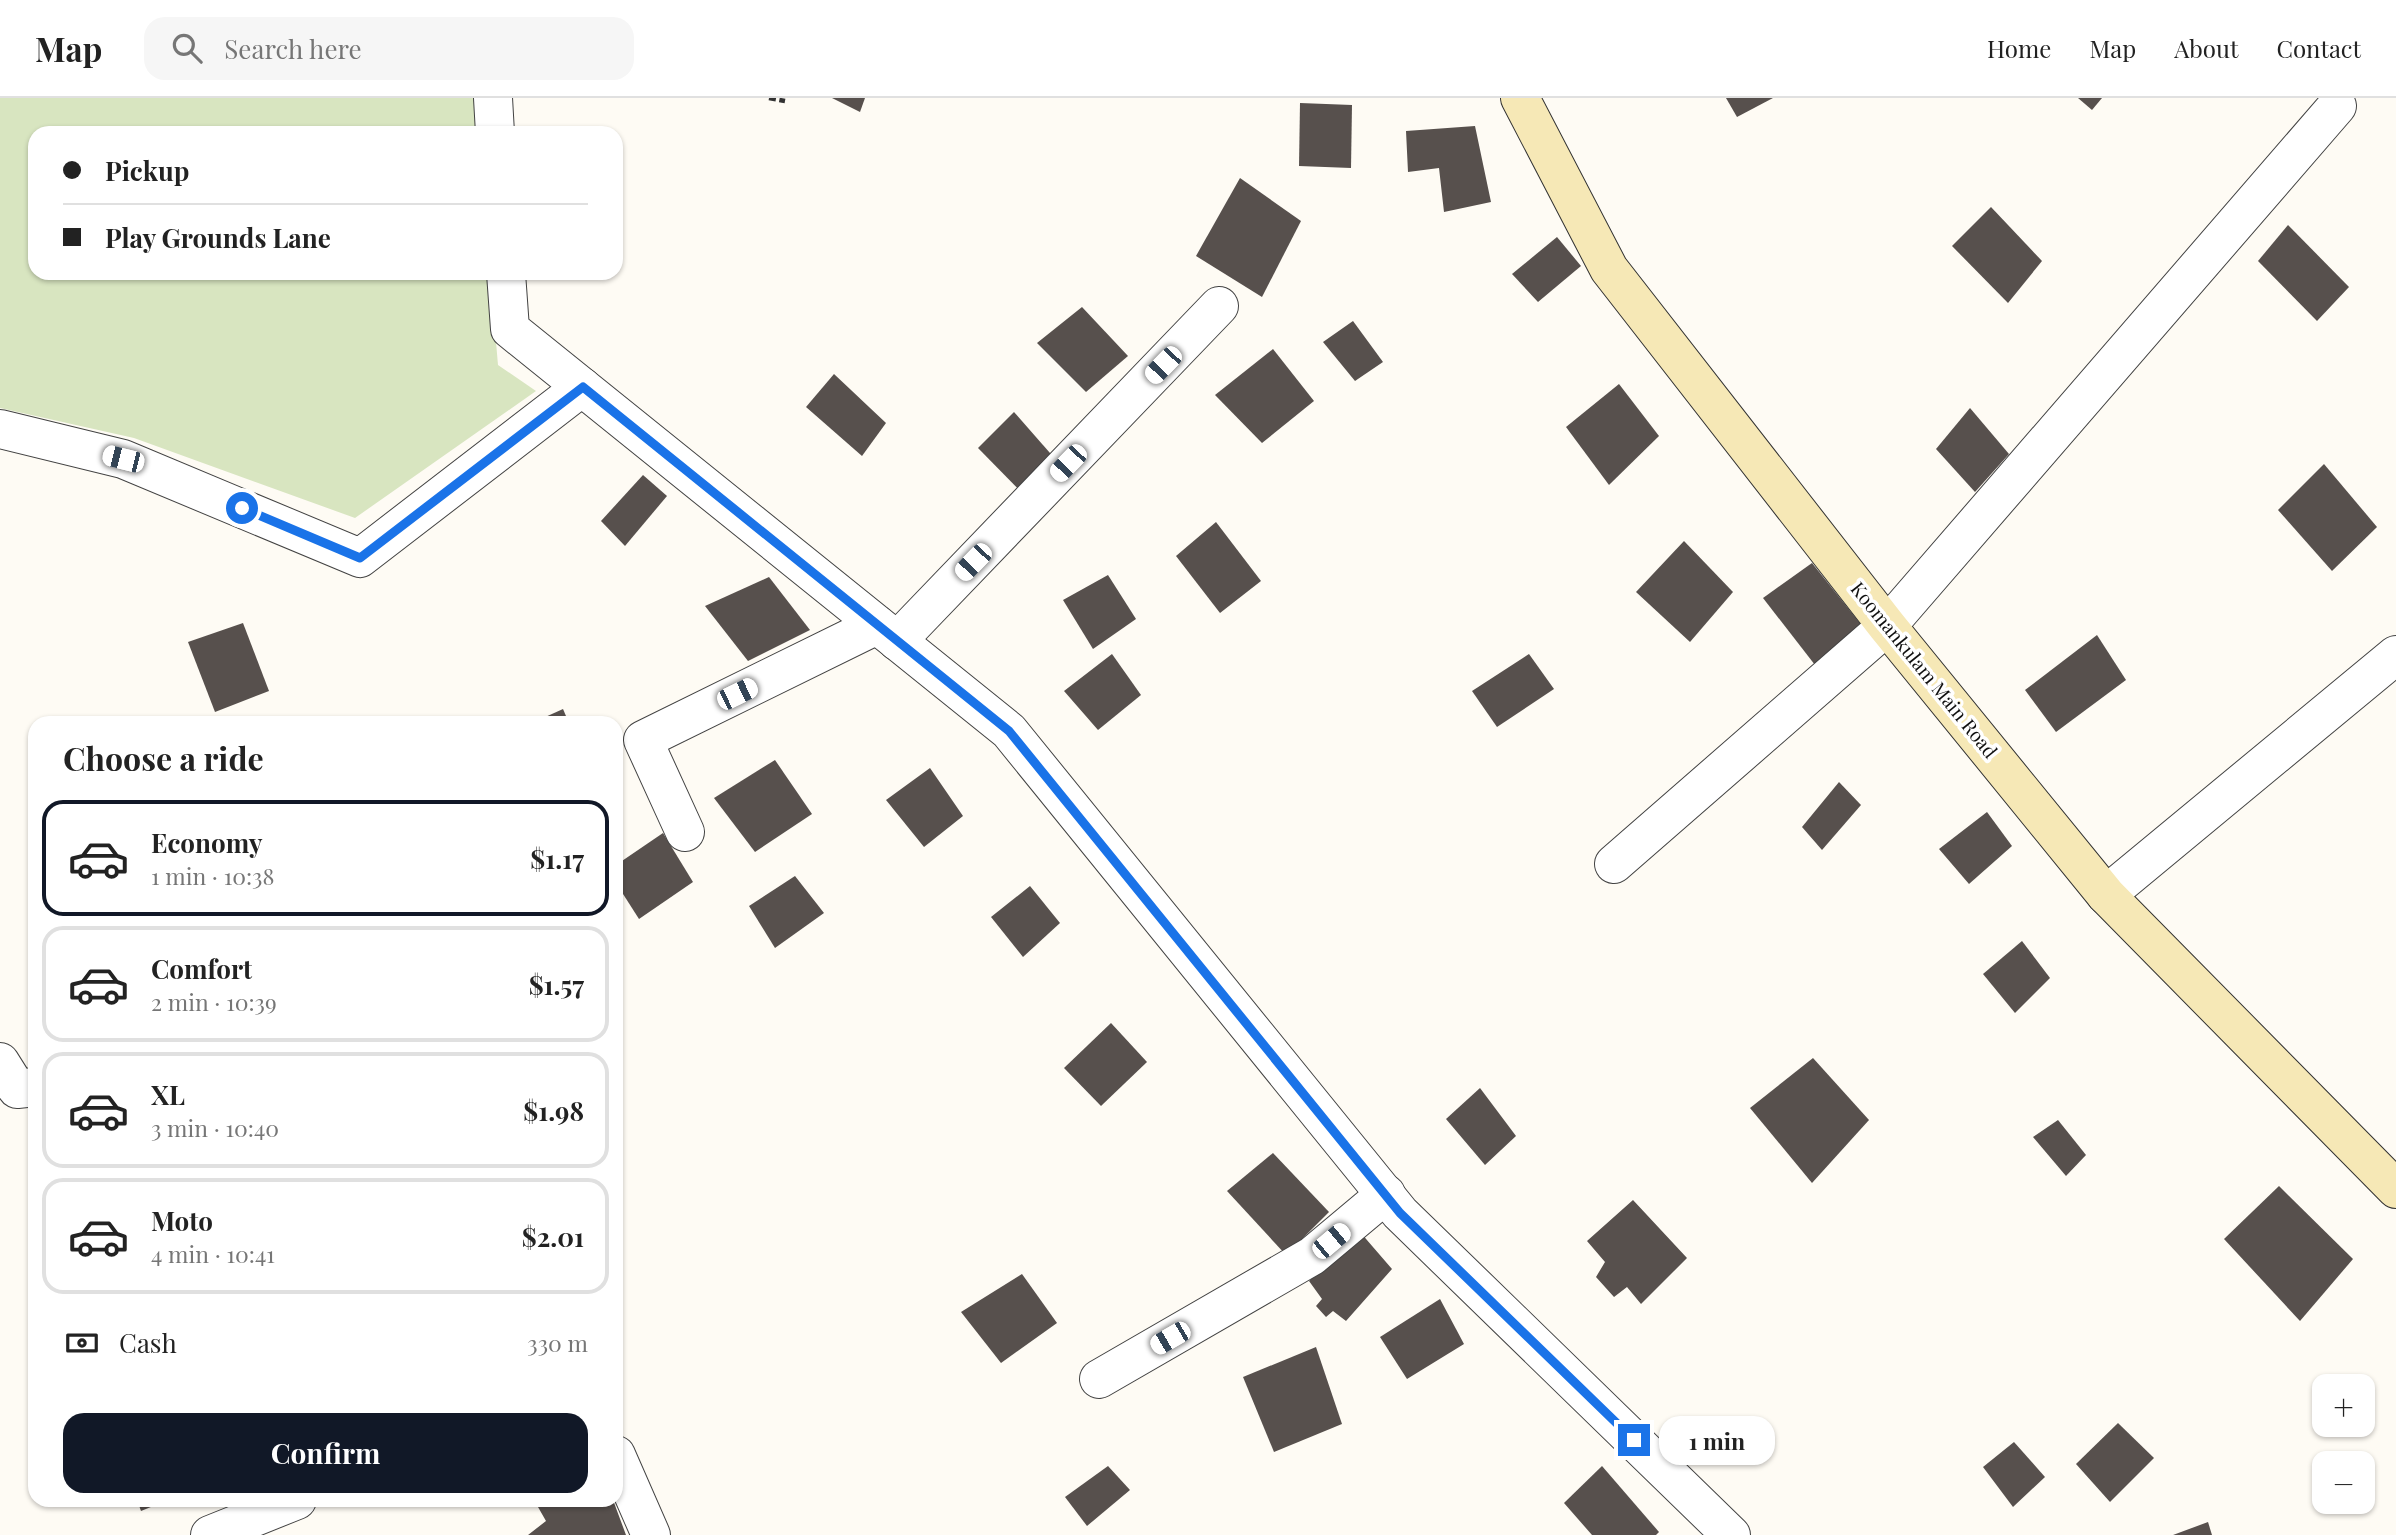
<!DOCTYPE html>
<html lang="en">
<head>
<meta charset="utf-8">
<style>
  :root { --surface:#fff; --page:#f6f6f6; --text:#222; --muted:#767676; --line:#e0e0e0; --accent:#111827 }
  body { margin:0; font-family:"Playfair Display",serif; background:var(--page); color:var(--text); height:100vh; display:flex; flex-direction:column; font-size:26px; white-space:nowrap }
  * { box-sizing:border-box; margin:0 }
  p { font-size:23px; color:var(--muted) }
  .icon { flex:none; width:38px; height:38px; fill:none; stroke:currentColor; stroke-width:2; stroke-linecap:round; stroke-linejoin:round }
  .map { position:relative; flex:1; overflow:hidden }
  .side { position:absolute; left:28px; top:618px; width:595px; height:791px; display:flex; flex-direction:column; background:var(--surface); border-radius:21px; box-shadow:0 2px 5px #0004 }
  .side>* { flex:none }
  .guide { position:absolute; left:28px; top:28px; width:595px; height:154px; border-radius:21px; box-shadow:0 2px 5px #0004; display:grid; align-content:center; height:154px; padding:0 35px; background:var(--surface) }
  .tools { position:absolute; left:2312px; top:1276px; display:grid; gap:14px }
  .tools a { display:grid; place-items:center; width:63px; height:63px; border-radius:14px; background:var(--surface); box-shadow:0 2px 5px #0004; font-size:35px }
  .end { position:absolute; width:32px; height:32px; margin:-16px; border:9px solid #1a73e8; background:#fff; box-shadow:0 0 0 4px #fff }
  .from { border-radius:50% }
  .bubble { position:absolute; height:49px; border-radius:21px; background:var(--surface); box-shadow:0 2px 5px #0004; font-size:23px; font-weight:700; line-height:49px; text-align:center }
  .car { position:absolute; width:21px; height:42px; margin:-21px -10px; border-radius:9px; box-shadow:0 0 5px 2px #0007; background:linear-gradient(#fff 24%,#345 0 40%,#fff 0 76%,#345 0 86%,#fff 0) }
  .guide b { display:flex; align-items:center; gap:24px; height:66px; font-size:26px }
  .guide b+b { border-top:2px solid var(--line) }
  .guide i { width:18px; height:18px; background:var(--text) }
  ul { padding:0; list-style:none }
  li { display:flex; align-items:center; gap:21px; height:116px; margin:0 14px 10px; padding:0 21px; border:4px solid var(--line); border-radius:21px }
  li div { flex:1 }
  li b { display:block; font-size:26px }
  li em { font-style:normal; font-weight:700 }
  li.active { border-color:var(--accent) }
  li>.icon { width:63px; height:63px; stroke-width:1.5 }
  h2 { padding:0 35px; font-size:32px; line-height:84px }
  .pay { display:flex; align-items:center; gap:18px; height:77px; padding:0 35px; font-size:26px }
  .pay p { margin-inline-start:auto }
  .cta { display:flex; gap:14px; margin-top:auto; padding:14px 35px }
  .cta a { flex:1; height:80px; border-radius:21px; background:var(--accent); color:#fff; font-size:28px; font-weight:700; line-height:80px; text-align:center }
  header { display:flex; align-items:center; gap:42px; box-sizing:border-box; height:98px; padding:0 35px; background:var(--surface); border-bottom:2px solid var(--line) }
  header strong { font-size:33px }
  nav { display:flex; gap:38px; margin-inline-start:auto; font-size:24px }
  .search { width:490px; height:63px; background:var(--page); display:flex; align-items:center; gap:18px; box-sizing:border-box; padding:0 24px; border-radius:21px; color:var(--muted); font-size:26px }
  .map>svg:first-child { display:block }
</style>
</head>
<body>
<header>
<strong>Map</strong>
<div class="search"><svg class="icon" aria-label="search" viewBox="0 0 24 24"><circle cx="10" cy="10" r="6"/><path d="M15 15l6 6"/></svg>Search here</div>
<nav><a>Home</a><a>Map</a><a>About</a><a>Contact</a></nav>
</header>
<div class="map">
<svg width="2396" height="1437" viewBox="0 0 2396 1437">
  <rect width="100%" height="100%" fill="#fefbf4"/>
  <polygon fill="#d8e5c0" points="0,0 474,0 477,35 35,35 35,175 490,175 498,267 536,293 355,420 134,340 0,310"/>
  <g fill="#57504d">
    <polygon points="832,0 865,0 860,14"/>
    <polygon points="1726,0 1773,0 1737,19"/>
    <polygon points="2078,0 2102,0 2092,12"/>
    <polygon points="1300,5 1352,7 1351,70 1299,68"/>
    <polygon points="1475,28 1491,104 1444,114 1439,70 1408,74 1406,33"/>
    <polygon points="1240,80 1301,123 1262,199 1196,158"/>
    <polygon points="1991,109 2042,163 2008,205 1952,148"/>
    <polygon points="2288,127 2349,189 2317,223 2258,163"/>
    <polygon points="1557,139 1581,168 1538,204 1512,176"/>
    <polygon points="1082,209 1128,258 1086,294 1037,245"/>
    <polygon points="1353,223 1383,264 1355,283 1323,244"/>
    <polygon points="1273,251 1314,303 1262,345 1215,297"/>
    <polygon points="834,276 886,325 862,358 806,309"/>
    <polygon points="1619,286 1659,338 1609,387 1566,329"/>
    <polygon points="1970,310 2009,356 1975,394 1936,351"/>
    <polygon points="1014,314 1057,363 1024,397 978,350"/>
    <polygon points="2324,366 2377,429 2332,473 2278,412"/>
    <polygon points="643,377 667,398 625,448 601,423"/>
    <polygon points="1216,424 1261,483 1220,515 1176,458"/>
    <polygon points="1684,443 1733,494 1690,544 1636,494"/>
    <polygon points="1812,465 1863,529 1815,567 1763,500"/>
    <polygon points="1108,477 1136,521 1093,551 1063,502"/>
    <polygon points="769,479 810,532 748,563 705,508"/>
    <polygon points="243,525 269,593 215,614 188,544"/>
    <polygon points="2097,537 2126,582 2056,634 2025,592"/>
    <polygon points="1112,556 1141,597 1098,632 1064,593"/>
    <polygon points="1529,556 1554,591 1497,629 1472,593"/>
    <polygon points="563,611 569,625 532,625"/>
    <polygon points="775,662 812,716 755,754 714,700"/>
    <polygon points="930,670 963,718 924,749 886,702"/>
    <polygon points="1839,684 1861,707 1822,752 1802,729"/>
    <polygon points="1987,714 2012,748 1969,786 1939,751"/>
    <polygon points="663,735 693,784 639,821 616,785 616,767"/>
    <polygon points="795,778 824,815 775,850 749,808"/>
    <polygon points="1030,788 1060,825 1023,859 991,819"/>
    <polygon points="2022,843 2050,880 2015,915 1983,876"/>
    <polygon points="1111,925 1147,964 1101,1008 1064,970"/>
    <polygon points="1813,960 1869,1022 1812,1085 1750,1010"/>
    <polygon points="1480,990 1516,1038 1485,1067 1446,1021"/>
    <polygon points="2058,1022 2086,1057 2066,1078 2033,1039"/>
    <polygon points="1273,1055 1329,1114 1286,1157 1227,1093"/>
    <polygon points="2279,1088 2353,1161 2300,1223 2224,1141"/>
    <polygon points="1633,1102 1687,1160 1641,1206 1627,1189 1614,1199 1596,1179 1605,1164 1587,1143"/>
    <polygon points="1360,1134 1392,1171 1346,1223 1333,1213 1326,1219 1316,1208 1322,1201 1309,1183"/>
    <polygon points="1022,1176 1057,1225 1001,1265 961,1214"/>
    <polygon points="1440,1201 1464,1246 1407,1281 1380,1239"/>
    <polygon points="1316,1249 1342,1326 1274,1354 1243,1279"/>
    <polygon points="2118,1325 2154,1360 2110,1404 2076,1366"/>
    <polygon points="2014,1344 2045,1379 2013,1409 1983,1369"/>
    <polygon points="1108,1368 1130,1392 1087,1428 1065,1399"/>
    <polygon points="1602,1368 1659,1434 1656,1437 1592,1437 1564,1405"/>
    <polygon points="137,1402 168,1402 141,1413"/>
    <polygon points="534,1402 613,1402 626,1437 528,1437 546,1423"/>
    <polygon points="2208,1424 2212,1437 2173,1437"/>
  </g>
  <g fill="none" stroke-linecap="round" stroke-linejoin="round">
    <defs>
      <g id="street">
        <polyline points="493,0 495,35"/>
        <polyline points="506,175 510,231 1009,633 1400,1115 1731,1437"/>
        <polyline points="0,331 123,361 360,460 582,289"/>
        <polyline points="897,543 1219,208"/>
        <polyline points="685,734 643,642 877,527"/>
        <polyline points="1614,766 1887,528 2337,8"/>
        <polyline points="2106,797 2396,557"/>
        <polyline points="0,964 17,991 35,989"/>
        <polyline points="1099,1281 1312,1158 1386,1096"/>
        <polyline points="616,1357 651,1437"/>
        <polyline points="210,1437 297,1402"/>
      </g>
      <polyline id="secondary" points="1520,0 1609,171 1887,528 2106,797 2396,1091"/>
    </defs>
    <use href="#street" stroke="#434343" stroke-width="40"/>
    <use href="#secondary" stroke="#323232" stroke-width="40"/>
    <polyline stroke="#323232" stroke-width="4.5" stroke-dasharray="7 3.5" stroke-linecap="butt" points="769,0 785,3"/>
    <use href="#street" stroke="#fff" stroke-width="38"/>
    <use href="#secondary" stroke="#f6e8b6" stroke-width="38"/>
  </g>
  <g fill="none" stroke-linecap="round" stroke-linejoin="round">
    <polyline stroke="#1a73e8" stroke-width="9" points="242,410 360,460 583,289 1009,633 1400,1115 1634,1342"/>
  </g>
  <g text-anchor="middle" stroke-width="7" stroke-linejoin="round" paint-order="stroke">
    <g font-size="19" fill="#101010" stroke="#fff">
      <text transform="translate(1924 572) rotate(51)" y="7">Koomankulam Main Road</text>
    </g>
  </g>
</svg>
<div class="tools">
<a>+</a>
<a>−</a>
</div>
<i class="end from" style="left:242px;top:410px"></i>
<i class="end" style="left:1634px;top:1342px"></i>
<div class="bubble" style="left:1659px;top:1318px;width:116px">1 min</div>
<i class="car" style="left:1163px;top:267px;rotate:224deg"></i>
<i class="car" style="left:123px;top:361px;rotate:284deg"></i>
<i class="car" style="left:1068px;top:365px;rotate:224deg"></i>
<i class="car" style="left:973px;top:464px;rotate:224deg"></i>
<i class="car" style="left:737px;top:596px;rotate:64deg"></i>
<i class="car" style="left:1331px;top:1143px;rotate:50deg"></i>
<i class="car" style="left:1170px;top:1240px;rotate:240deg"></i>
<div class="guide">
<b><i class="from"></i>Pickup</b>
<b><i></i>Play Grounds Lane</b>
</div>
<section class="side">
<h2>Choose a ride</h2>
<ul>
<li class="active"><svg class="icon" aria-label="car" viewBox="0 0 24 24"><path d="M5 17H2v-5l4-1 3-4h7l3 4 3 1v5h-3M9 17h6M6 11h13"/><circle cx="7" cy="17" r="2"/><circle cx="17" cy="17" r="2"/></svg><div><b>Economy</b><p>1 min · 10:38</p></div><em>$1.17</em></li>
<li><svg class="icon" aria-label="car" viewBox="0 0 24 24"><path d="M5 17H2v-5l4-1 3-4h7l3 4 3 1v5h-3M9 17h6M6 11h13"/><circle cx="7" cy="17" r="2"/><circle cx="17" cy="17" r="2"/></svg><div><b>Comfort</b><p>2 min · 10:39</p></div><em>$1.57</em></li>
<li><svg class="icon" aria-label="car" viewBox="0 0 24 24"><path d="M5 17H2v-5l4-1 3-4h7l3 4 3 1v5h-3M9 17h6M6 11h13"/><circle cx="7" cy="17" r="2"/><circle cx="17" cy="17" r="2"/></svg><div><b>XL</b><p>3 min · 10:40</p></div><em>$1.98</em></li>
<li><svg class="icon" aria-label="car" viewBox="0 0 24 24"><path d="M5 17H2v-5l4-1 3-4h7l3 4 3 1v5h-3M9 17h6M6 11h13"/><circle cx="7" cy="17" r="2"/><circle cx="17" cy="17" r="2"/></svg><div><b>Moto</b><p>4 min · 10:41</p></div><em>$2.01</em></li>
</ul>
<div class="pay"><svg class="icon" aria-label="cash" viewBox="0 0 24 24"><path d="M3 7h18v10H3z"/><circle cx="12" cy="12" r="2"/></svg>Cash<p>330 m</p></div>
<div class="cta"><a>Confirm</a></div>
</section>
</div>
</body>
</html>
